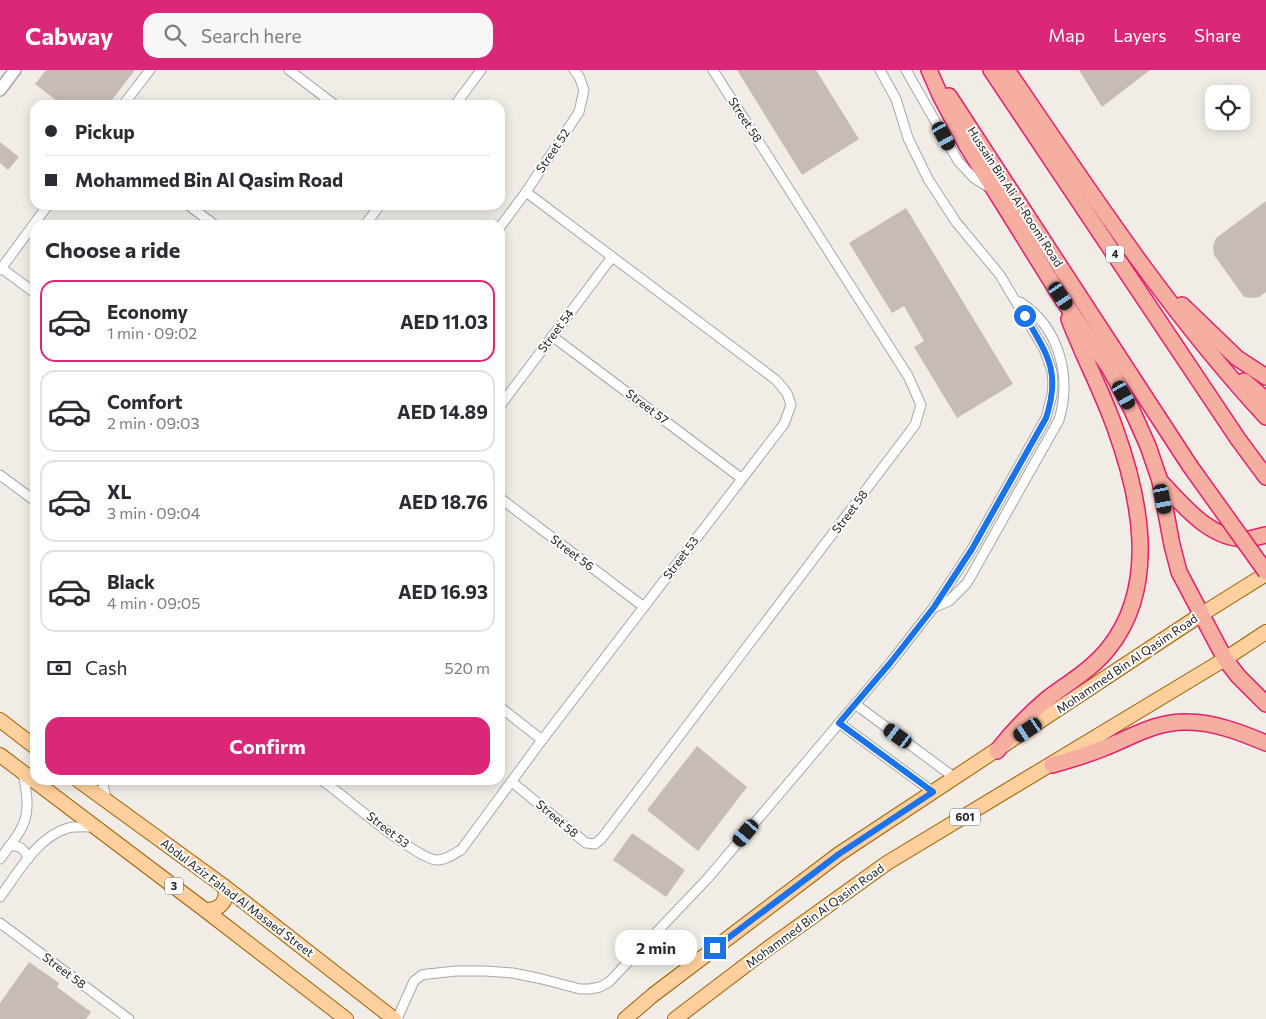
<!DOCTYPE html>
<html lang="en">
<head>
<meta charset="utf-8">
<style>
  :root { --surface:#fff; --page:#f7f7f7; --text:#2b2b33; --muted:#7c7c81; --line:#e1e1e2; --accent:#db2777 }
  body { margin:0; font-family:Commissioner,sans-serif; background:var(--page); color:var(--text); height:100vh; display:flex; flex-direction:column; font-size:19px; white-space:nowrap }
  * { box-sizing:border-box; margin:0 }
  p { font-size:16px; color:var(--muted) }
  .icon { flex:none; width:28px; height:28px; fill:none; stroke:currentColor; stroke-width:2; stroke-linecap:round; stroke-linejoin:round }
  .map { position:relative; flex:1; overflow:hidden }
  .drawer { position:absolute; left:30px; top:150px; width:475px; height:565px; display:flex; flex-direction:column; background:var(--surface); border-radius:15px; box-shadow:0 2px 12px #0003 }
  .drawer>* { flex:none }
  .banner { position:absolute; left:30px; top:30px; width:475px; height:110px; border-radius:15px; box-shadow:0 2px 12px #0003; display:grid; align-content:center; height:110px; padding:0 15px; background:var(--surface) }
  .buttons { position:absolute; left:1205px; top:15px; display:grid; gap:10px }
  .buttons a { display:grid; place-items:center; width:45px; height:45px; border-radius:10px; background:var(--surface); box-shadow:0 2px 12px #0003; font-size:25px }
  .end { position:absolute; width:22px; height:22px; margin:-11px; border:6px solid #1a73e8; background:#fff; box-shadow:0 0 0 2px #fff }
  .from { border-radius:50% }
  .bubble { position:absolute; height:35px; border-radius:15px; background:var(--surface); box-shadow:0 2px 12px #0003; font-size:16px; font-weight:700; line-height:35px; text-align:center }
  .car { position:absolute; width:15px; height:30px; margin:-15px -8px; border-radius:6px; box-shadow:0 0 4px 1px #0007; background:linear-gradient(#222 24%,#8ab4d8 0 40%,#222 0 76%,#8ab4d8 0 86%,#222 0) }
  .banner b { display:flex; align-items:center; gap:18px; height:48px; font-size:19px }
  .banner b+b { border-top:1px solid var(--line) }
  .banner i { width:12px; height:12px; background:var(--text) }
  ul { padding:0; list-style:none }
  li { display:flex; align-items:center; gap:15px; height:82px; margin:0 10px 8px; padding:0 5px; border:2px solid var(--line); border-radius:15px }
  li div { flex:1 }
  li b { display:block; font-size:19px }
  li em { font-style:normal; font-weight:700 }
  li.selected { border-color:var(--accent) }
  li>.icon { width:45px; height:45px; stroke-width:1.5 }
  h2 { padding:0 15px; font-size:22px; line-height:60px }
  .pay { display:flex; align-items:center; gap:12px; height:55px; padding:0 15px; font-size:19px }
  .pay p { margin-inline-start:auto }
  .button { display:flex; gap:10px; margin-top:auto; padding:10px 15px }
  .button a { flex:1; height:58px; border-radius:15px; background:var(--accent); color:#fff; font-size:20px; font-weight:700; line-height:58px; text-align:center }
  header { display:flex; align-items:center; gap:30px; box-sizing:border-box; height:70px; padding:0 25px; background:var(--accent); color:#fff }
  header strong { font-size:24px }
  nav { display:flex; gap:28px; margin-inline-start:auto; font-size:18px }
  .search { width:350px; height:45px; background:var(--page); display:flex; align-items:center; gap:12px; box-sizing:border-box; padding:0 18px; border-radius:15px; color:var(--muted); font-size:19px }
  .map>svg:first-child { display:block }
</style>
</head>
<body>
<header>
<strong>Cabway</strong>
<div class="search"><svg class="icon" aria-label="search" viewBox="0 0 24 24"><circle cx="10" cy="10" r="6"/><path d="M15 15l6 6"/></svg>Search here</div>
<nav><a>Map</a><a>Layers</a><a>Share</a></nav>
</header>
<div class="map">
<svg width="1266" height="949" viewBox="0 0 1266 949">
  <rect width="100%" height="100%" fill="#f1ede6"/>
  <g fill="#c6bcb5">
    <polygon points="46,0 135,0 108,35 62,35 35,14"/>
    <polygon points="737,0 816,0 859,69 802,105"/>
    <polygon points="1079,0 1150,0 1102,37"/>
    <polygon points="0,72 19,87 8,100 0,93"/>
    <polygon points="1266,131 1266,222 1259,227 1252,228 1244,227 1214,185 1213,176 1216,168"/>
    <polygon points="906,138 1013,314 957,348 914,277 924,271 904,236 892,243 849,173"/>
    <polygon points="697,676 747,717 698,781 647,740"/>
    <polygon points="632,763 685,800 666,827 613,790"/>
    <polygon points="29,892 59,913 57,917 91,942 86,949 0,949 0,933"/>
  </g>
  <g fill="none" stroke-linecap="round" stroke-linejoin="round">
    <defs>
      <g id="minor">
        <polyline points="289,0 335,35"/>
        <polyline points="906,0 958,91 974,108 990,118"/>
        <polyline points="123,35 150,0"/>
        <polyline points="455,35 481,0"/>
        <polyline points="188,135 215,155"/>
        <polyline points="365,155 380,135"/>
        <polyline points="500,157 526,122 579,42 584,20 579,6 574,0"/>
        <polyline points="1,198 35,223"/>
        <polyline points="0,200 48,135"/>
        <polyline points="552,266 741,408"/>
        <polyline points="500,336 612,187"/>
        <polyline points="0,405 35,431"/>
        <polyline points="500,428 644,537"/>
        <path d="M935,537l14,-6 18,-18 92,-163c13,-44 0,-93 -39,-118"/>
        <polyline points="855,634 955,708"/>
        <polyline points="500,637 542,670"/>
        <polyline points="839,653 933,722"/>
        <polyline points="102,710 107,732"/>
        <path d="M322,710c22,16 92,77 114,80 8,1 18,-6 25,-10l81,-110 242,-316 7,-19 -4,-12 -11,-13 -250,-188"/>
        <polyline points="512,712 586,773 595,774 602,768 915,355 921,335 908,306 713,0"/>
        <path d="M9,776c11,-1 16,3 19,13"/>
        <path d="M0,789c27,-36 32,-41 23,-86"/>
        <path d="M0,827c18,-24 37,-60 68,-69 9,-2 19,-1 28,-1"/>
        <polyline points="0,853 129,949"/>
        <polyline points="397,949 414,911 422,905 428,904 456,901 485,901 513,903 542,909 580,919 590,919 600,917 609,912 708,808 891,592 934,537 972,479 1046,348 1052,325 1053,313 1052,301 1044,279 1000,205 956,152 928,109 908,68 896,29 880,0"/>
      </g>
      <polyline id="tertiary" points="0,20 15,0"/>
      <g id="primary">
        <polyline points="0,650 35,677"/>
        <polyline points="0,685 205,840 346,949"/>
        <polyline points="78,710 225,817 394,949"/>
        <path d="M205,840c15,0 23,-8 20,-23"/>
        <polyline points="625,949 653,925 839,784 1202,544 1266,504"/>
        <polyline points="675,949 763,882 887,793 1225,589 1266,562"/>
      </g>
      <g id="trunk">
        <polyline points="929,0 940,25 967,76 1061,227 1110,299 1131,338 1148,376 1160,411 1172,475 1179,502 1225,589 1238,606 1266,634"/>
        <polyline points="991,0 1238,369 1266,407"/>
        <path d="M1007,0c82,120 160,240 259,347"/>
        <polyline points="949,26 1190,396"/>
        <polyline points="1182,235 1237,288 1266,307"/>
        <polyline points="1244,311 1266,330"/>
        <path d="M1160,411c23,24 50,59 87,58 6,0 13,-3 19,-4"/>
        <path d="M997,681c15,-19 31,-36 50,-52 21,-16 44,-29 61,-50 51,-63 32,-152 7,-221 -13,-37 -32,-72 -46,-109"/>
        <path d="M1052,695c18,-5 35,-10 52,-17 28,-11 52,-27 84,-26 26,0 54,11 78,21"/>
      </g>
    </defs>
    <use href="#minor" stroke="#a7a7a7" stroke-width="11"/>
    <use href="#tertiary" stroke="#a7a7a7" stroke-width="14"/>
    <use href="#primary" stroke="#9c6100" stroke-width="16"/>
    <use href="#trunk" stroke="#e41f6c" stroke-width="18"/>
    <use href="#minor" stroke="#fff" stroke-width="9"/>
    <use href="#tertiary" stroke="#fff" stroke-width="11"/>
    <use href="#primary" stroke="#ffd09d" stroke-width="14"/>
    <use href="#trunk" stroke="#f5aea0" stroke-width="15"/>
    <defs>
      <polyline id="trunk-bridge" points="1190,396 1266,502"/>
    </defs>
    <use href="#trunk-bridge" stroke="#e41f6c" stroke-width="18" stroke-linecap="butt"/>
    <use href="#trunk-bridge" stroke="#f5aea0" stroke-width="15"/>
  </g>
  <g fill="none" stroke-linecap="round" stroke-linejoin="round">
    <path stroke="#1a73e8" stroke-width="6" d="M715,878l124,-94 94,-62 -94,-69 52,-61 43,-55 38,-58 74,-131c15,-46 2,-62 -21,-102"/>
  </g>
  <g text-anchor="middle" stroke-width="4" stroke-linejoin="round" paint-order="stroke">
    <g fill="#fff" stroke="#636363" stroke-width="1">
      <rect x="1106" y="175.5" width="18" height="17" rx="4"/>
      <rect x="950" y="738.5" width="30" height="17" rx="4"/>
      <rect x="165" y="807.5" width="18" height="17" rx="4"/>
    </g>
    <g font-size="11" font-weight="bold" fill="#202020">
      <text x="1115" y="188">4</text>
      <text x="965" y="751">601</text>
      <text x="174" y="820">3</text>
    </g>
    <g font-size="12" fill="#202020" stroke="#fff">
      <text transform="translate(745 50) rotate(57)" y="4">Street 58</text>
      <text transform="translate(553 81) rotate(-56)" y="4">Street 52</text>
      <text transform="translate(1015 127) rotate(57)" y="4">Hussain Bin Ali Al-Roomi Road</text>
      <text transform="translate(556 261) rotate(-53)" y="4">Street 54</text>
      <text transform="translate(647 337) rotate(37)" y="4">Street 57</text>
      <text transform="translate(850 442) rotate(-53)" y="4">Street 58</text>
      <text transform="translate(572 483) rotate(37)" y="4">Street 56</text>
      <text transform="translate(681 488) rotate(-53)" y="4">Street 53</text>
      <text transform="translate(1127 594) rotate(-34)" y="4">Mohammed Bin Al Qasim Road</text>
      <text transform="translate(557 749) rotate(40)" y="4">Street 58</text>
      <text transform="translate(388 760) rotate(38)" y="4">Street 53</text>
      <text transform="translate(237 828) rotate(37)" y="4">Abdul Aziz Fahad Al Masaed Street</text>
      <text transform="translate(815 846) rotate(-36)" y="4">Mohammed Bin Al Qasim Road</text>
      <text transform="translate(64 901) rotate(37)" y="4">Street 58</text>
    </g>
  </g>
</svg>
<div class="buttons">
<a><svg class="icon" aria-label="locate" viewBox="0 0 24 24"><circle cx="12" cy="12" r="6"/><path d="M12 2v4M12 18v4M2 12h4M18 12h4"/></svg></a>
</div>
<i class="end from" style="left:1025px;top:246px"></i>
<i class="end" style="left:715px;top:878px"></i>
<div class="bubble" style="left:615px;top:860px;width:82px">2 min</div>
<i class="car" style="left:944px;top:66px;rotate:151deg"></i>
<i class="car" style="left:1061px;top:226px;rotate:146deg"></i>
<i class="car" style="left:1124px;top:325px;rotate:151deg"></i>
<i class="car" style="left:1163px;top:429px;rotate:169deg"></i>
<i class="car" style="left:1028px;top:660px;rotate:236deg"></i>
<i class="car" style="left:898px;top:666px;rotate:306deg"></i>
<i class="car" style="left:746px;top:763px;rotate:220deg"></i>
<div class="banner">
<b><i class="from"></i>Pickup</b>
<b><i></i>Mohammed Bin Al Qasim Road</b>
</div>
<section class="drawer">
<h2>Choose a ride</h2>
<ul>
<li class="selected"><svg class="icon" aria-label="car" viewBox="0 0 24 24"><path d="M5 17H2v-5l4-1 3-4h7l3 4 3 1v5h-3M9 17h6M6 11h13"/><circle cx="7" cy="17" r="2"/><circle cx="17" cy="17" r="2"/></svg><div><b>Economy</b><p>1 min · 09:02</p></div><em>AED 11.03</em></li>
<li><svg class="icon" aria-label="car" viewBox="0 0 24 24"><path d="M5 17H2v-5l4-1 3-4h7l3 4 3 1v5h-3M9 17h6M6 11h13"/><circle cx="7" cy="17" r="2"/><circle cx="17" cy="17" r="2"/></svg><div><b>Comfort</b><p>2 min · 09:03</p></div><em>AED 14.89</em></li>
<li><svg class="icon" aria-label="car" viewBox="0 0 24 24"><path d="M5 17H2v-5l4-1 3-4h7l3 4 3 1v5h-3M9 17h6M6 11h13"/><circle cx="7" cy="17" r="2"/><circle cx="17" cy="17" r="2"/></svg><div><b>XL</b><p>3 min · 09:04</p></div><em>AED 18.76</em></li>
<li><svg class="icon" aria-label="car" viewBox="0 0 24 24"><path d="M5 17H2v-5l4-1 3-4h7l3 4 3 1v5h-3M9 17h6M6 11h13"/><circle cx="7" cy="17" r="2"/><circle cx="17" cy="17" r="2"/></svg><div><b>Black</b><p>4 min · 09:05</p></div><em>AED 16.93</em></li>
</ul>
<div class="pay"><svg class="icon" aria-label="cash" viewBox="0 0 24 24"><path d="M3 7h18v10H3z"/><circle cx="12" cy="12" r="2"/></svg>Cash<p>520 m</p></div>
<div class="button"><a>Confirm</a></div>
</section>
</div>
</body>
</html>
